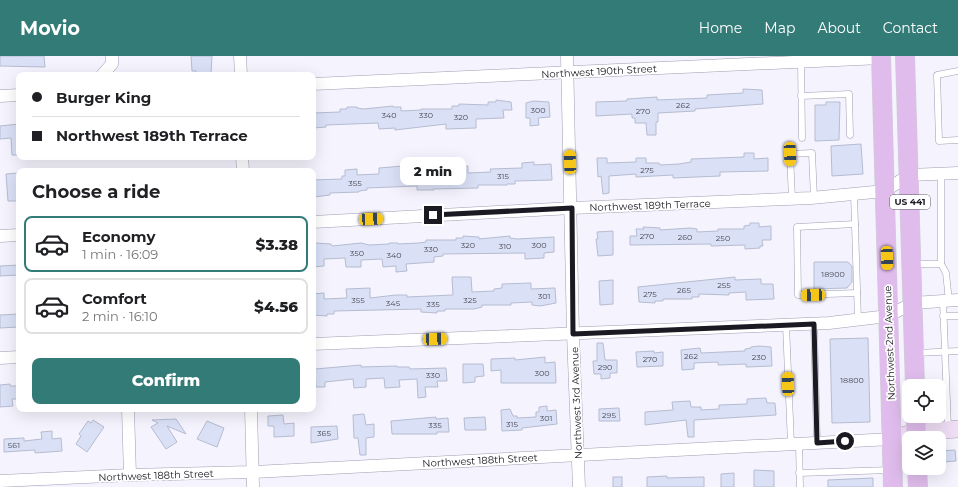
<!DOCTYPE html>
<html lang="en">
<head>
<meta charset="utf-8">
<style>
  :root { --surface:#fff; --page:#f6f6f6; --text:#202124; --muted:#757577; --line:#e0e0e0; --accent:#327b76 }
  body { margin:0; font-family:Montserrat,sans-serif; background:var(--page); color:var(--text); height:100vh; display:flex; flex-direction:column; font-size:15px; white-space:nowrap }
  * { box-sizing:border-box; margin:0 }
  p { font-size:13px; color:var(--muted) }
  .icon { flex:none; width:22px; height:22px; fill:none; stroke:currentColor; stroke-width:2; stroke-linecap:round; stroke-linejoin:round }
  .map { position:relative; flex:1; overflow:hidden }
  .sheet { position:absolute; left:16px; top:112px; width:300px; height:244px; display:flex; flex-direction:column; background:var(--surface); border-radius:8px; box-shadow:0 4px 16px #0002 }
  .sheet>* { flex:none }
  .top-card { position:absolute; left:16px; top:16px; width:300px; height:88px; border-radius:8px; box-shadow:0 4px 16px #0002; display:grid; align-content:center; height:88px; padding:0 16px; background:var(--surface) }
  .fabs { position:absolute; left:902px; top:323px; display:grid; gap:8px }
  .fabs a { display:grid; place-items:center; width:44px; height:44px; border-radius:8px; background:var(--surface); box-shadow:0 4px 16px #0002; font-size:20px }
  .end { position:absolute; width:18px; height:18px; margin:-9px; border:5px solid #1b1921; background:#fff; box-shadow:0 0 0 2px #fff }
  .from { border-radius:50% }
  .bubble { position:absolute; height:28px; border-radius:8px; background:var(--surface); box-shadow:0 4px 16px #0002; font-size:13px; font-weight:800; line-height:28px; text-align:center }
  .car { position:absolute; width:12px; height:24px; margin:-12px -6px; border-radius:5px; box-shadow:0 0 3px 1px #0007; background:linear-gradient(#f5c518 24%,#345 0 40%,#f5c518 0 76%,#345 0 86%,#f5c518 0) }
  .top-card b { display:flex; align-items:center; gap:14px; height:38px; font-size:15px }
  .top-card b+b { border-top:1px solid var(--line) }
  .top-card i { width:10px; height:10px; background:var(--text) }
  ul { padding:0; list-style:none }
  li { display:flex; align-items:center; gap:12px; height:56px; margin:0 8px 6px; padding:0 8px; border:2px solid var(--line); border-radius:8px }
  li div { flex:1 }
  li b { display:block; font-size:15px }
  li em { font-style:normal; font-weight:800 }
  li.current { border-color:var(--accent) }
  li>.icon { width:36px; height:36px; stroke-width:1.5 }
  h2 { padding:0 16px; font-size:18px; line-height:48px }
  .cta { display:flex; gap:8px; margin-top:auto; padding:8px 16px }
  .cta a { flex:1; height:46px; border-radius:8px; background:var(--accent); color:#fff; font-size:16px; font-weight:800; line-height:46px; text-align:center }
  header { display:flex; align-items:center; gap:24px; box-sizing:border-box; height:56px; padding:0 20px; background:var(--accent); color:#fff }
  header strong { font-size:19px }
  nav { display:flex; gap:22px; margin-inline-start:auto; font-size:14px }
  .map>svg:first-child { display:block }
</style>
</head>
<body>
<header>
<strong>Movio</strong>
<nav><a>Home</a><a>Map</a><a>About</a><a>Contact</a></nav>
</header>
<div class="map">
<svg width="958" height="431" viewBox="0 0 958 431">
  <rect width="100%" height="100%" fill="#f5f3fd"/>
  <g fill="#dae0f6" stroke="#b6bcd1">
    <polygon points="0,0 44,0 45,11 0,10"/>
    <polygon points="191,0 212,0 211,19 196,19 196,15 192,15"/>
    <polygon points="743,33 762,34 763,48 695,53 695,55 658,57 658,66 656,66 656,79 647,79 646,67 635,67 635,62 632,62 632,58 596,60 596,46 627,45 627,43 657,41 657,44 707,42 707,39 743,37"/>
    <polygon points="496,44 511,46 512,54 503,54 504,62 476,63 476,72 446,73 446,68 395,74 395,72 379,73 378,67 326,69 326,71 313,72 313,57 340,56 340,53 347,53 347,51 357,51 357,52 364,53 393,50 393,51 401,51 401,55 421,54 421,53 452,53 452,50 459,50 459,48 488,49 488,46 496,46"/>
    <polygon points="533,45 549,46 550,61 538,62 539,69 530,70 530,62 526,62 526,47"/>
    <polygon points="826,46 840,46 839,84 815,85 815,49 826,49"/>
    <polygon points="19,68 19,99 12,99 11,82 0,83 0,70"/>
    <polygon points="861,88 863,118 832,120 831,90"/>
    <polygon points="744,97 754,97 754,103 768,102 768,115 720,116 720,120 673,122 673,119 636,121 636,118 609,120 609,137 603,138 601,120 598,121 597,102 607,102 607,107 636,106 636,102 646,102 646,107 659,107 660,109 679,108 691,106 691,103 744,101"/>
    <polygon points="534,106 534,109 551,108 552,124 515,125 515,128 507,128 507,129 478,129 478,132 433,133 434,134 417,134 417,130 367,132 367,134 359,135 359,136 330,137 330,139 314,141 313,124 342,123 342,120 345,120 345,114 357,113 357,119 379,118 379,112 403,110 405,119 454,116 453,111 468,110 468,117 491,116 490,113 522,112 522,107"/>
    <polygon points="19,117 19,145 8,145 6,118"/>
    <polygon points="750,167 759,167 759,171 771,170 771,184 762,184 763,190 760,190 760,192 745,193 745,189 711,190 711,188 630,189 630,180 637,180 636,173 644,173 643,171 660,172 660,174 690,172 697,173 697,176 718,175 718,173 744,173 744,170 750,169"/>
    <polygon points="613,175 613,199 598,200 596,183 598,183 597,176"/>
    <polygon points="463,180 479,181 479,183 510,180 510,182 517,183 554,181 554,196 544,197 544,202 525,203 525,197 443,198 443,200 434,201 434,206 406,208 407,215 396,216 396,210 383,211 382,203 361,204 361,211 346,211 345,202 324,203 324,210 313,211 313,189 315,187 331,188 332,190 361,187 369,189 389,188 389,187 398,187 398,188 419,187 426,186 426,184 456,184 456,182 463,182"/>
    <polygon points="814,206 848,206 852,210 852,226 847,232 814,233"/>
    <polygon points="19,209 19,219 0,220 0,210"/>
    <polygon points="452,221 471,221 472,236 494,235 494,233 502,232 502,228 531,227 531,233 555,232 556,247 540,250 532,249 532,246 511,247 511,249 482,249 482,251 474,253 445,253 445,255 437,255 437,257 421,256 421,253 334,255 334,258 327,258 327,260 313,259 313,238 324,237 324,243 347,242 346,233 370,232 370,242 396,239 407,239 407,241 453,239"/>
    <polygon points="735,221 735,224 761,223 761,228 773,228 774,243 746,244 746,236 729,237 729,239 699,238 699,241 692,241 692,243 663,243 663,245 655,245 655,247 639,246 638,231"/>
    <polygon points="613,224 613,248 600,249 599,225"/>
    <polygon points="19,258 19,271 0,272 0,259"/>
    <polygon points="868,282 870,366 832,367 830,283"/>
    <polygon points="597,287 603,287 605,304 617,304 617,317 610,317 610,322 601,323 601,318 594,318 593,305 597,305"/>
    <polygon points="759,290 771,291 772,310 746,311 746,308 718,309 718,306 694,307 694,313 682,314 681,294 700,292 701,297 745,295 745,293 751,292 751,291"/>
    <polygon points="654,295 654,297 663,296 663,310 637,311 636,296"/>
    <polygon points="545,301 545,307 555,306 556,327 501,327 501,314 491,315 491,303 515,302 515,304"/>
    <polygon points="463,308 483,308 484,320 475,321 475,326 463,327"/>
    <polygon points="361,309 361,311 397,310 397,311 409,311 410,313 446,312 447,325 437,325 438,331 425,331 426,341 418,342 417,323 399,324 400,331 385,332 384,322 366,323 366,331 354,332 353,323 325,326 325,331 316,331 315,313"/>
    <polygon points="10,328 10,330 19,330 19,343 12,343 13,350 0,351 0,329"/>
    <polygon points="766,342 767,347 775,347 776,359 694,364 694,381 688,381 686,364 645,369 645,356 673,354 672,346 690,345 691,351 701,351 701,354 719,353 719,349 747,348 747,343"/>
    <polygon points="547,350 547,355 556,354 557,368 522,372 522,374 502,375 501,354 510,353 513,360 517,360 517,362 536,361 536,356 539,356 539,351"/>
    <polygon points="619,352 620,365 599,365 599,353"/>
    <polygon points="364,358 366,369 374,368 374,381 366,382 366,399 360,399 358,382 354,382 353,359"/>
    <polygon points="283,359 284,368 294,367 294,380 274,381 274,370 268,370 268,360"/>
    <polygon points="436,361 436,363 448,362 449,376 437,376 437,378 392,378 391,365"/>
    <polygon points="485,361 486,374 465,374 464,362"/>
    <polygon points="176,363 186,378 167,370 177,386 166,393 151,371 158,367 152,364"/>
    <polygon points="93,364 104,371 87,396 76,388 81,380 79,378 88,365 91,367"/>
    <polygon points="207,365 224,372 217,391 197,383"/>
    <polygon points="337,370 338,383 311,387 311,371"/>
    <polygon points="52,375 52,383 61,382 62,395 35,397 35,394 4,396 4,383 24,382 24,385 42,383 41,376"/>
    <polygon points="955,394 956,405 942,406 941,395"/>
    <polygon points="754,414 774,415 774,431 754,431"/>
    <polygon points="734,417 734,431 721,431 721,418"/>
    <polygon points="667,420 667,422 704,421 704,431 647,431 647,421"/>
    <rect x="613" y="421" width="9" height="10"/>
    <polygon points="873,422 873,431 828,431 828,424"/>
  </g>
  <g fill="none" stroke-linecap="round" stroke-linejoin="round">
    <defs>
      <g id="lane">
        <polyline points="801,5 802,82"/>
        <polyline points="958,15 937,19 939,85 958,84"/>
        <polyline points="801,40 849,38 850,79"/>
        <polyline points="941,118 941,208 946,217 949,245"/>
        <polyline points="854,138 858,264"/>
        <polyline points="792,143 790,98 812,97 814,142"/>
        <polyline points="855,168 797,171 798,239 857,237"/>
        <polyline points="913,208 941,208"/>
        <polyline points="943,245 948,372"/>
        <polyline points="943,260 958,260"/>
        <polyline points="814,268 817,387"/>
        <polyline points="786,269 791,388"/>
        <polyline points="916,297 958,295"/>
        <polyline points="799,388 800,431"/>
        <polyline points="799,417 890,414"/>
      </g>
      <g id="street">
        <polyline points="240,0 241,19"/>
        <polyline points="567,0 573,278 579,431"/>
        <polyline points="102,19 112,8 112,0"/>
        <polyline points="313,28 881,2 884,0"/>
        <polyline points="0,40 19,39"/>
        <polyline points="242,101 243,115"/>
        <polyline points="313,166 572,152 811,142 885,135 909,119 958,117"/>
        <polyline points="0,180 19,179"/>
        <polyline points="313,288 829,267 888,260 913,247 958,244"/>
        <polyline points="0,302 19,301"/>
        <polyline points="128,353 130,419"/>
        <polyline points="251,353 253,431"/>
        <polyline points="0,425 130,419 252,416 892,383"/>
      </g>
      <polyline id="secondary" points="892,383 916,376 958,373"/>
      <g id="primary">
        <polyline points="881,0 893,431"/>
        <polyline points="905,0 915,330"/>
        <polyline points="916,360 916,382"/>
        <polyline points="917,412 918,431"/>
      </g>
    </defs>
    <use href="#lane" stroke="#a19db2" stroke-width="7"/>
    <use href="#street" stroke="#a19db2" stroke-width="13"/>
    <use href="#secondary" stroke="#a19db2" stroke-width="18"/>
    <use href="#primary" stroke="#d1d1d3" stroke-width="20"/>
    <use href="#lane" stroke="#fff" stroke-width="6"/>
    <use href="#street" stroke="#fff" stroke-width="12"/>
    <use href="#secondary" stroke="#efdef5" stroke-width="17"/>
    <use href="#primary" stroke="#dfbcec" stroke-width="19"/>
  </g>
  <g fill="none" stroke-linecap="round" stroke-linejoin="round">
    <polyline stroke="#1b1921" stroke-width="5" points="433,159 572,152 573,278 814,268 817,387 845,385"/>
  </g>
  <g text-anchor="middle" stroke-width="3.5" stroke-linejoin="round" paint-order="stroke">
    <g font-size="8" fill="#4b4b56">
      <text x="683" y="52">262</text>
      <text x="538" y="57">300</text>
      <text x="643" y="58">270</text>
      <text x="389" y="62">340</text>
      <text x="426" y="62">330</text>
      <text x="461" y="64">320</text>
      <text x="647" y="117">275</text>
      <text x="503" y="123">315</text>
      <text x="355" y="130">355</text>
      <text x="647" y="183">270</text>
      <text x="685" y="184">260</text>
      <text x="723" y="185">250</text>
      <text x="468" y="192">320</text>
      <text x="539" y="192">300</text>
      <text x="505" y="193">310</text>
      <text x="431" y="196">330</text>
      <text x="357" y="200">350</text>
      <text x="394" y="202">340</text>
      <text x="833" y="221">18900</text>
      <text x="724" y="232">255</text>
      <text x="684" y="237">265</text>
      <text x="650" y="241">275</text>
      <text x="544" y="243">301</text>
      <text x="358" y="247">355</text>
      <text x="470" y="247">325</text>
      <text x="393" y="250">345</text>
      <text x="433" y="251">335</text>
      <text x="691" y="303">262</text>
      <text x="759" y="304">230</text>
      <text x="650" y="306">270</text>
      <text x="605" y="314">290</text>
      <text x="542" y="320">300</text>
      <text x="433" y="322">330</text>
      <text x="852" y="327">18800</text>
      <text x="609" y="362">295</text>
      <text x="546" y="365">301</text>
      <text x="512" y="371">315</text>
      <text x="435" y="372">335</text>
      <text x="324" y="380">365</text>
      <text x="14" y="392">561</text>
    </g>
    <rect fill="#fff" stroke="#5f5e64" stroke-width="1" x="890" y="139" width="40" height="14" rx="3"/>
    <g font-size="9" font-weight="bold" fill="#1b1921">
      <text x="910" y="149">US 441</text>
    </g>
    <g font-size="10" fill="#1b1921" stroke="#fff">
      <text transform="translate(599 15) rotate(-3)" y="4">Northwest 190th Street</text>
      <text transform="translate(650 149) rotate(-2)" y="4">Northwest 189th Terrace</text>
      <text transform="translate(889 287) rotate(-92)" y="4">Northwest 2nd Avenue</text>
      <text transform="translate(576 347) rotate(-92)" y="4">Northwest 3rd Avenue</text>
      <text transform="translate(480 404) rotate(-3)" y="4">Northwest 188th Street</text>
      <text transform="translate(156 419) rotate(-2)" y="4">Northwest 188th Street</text>
    </g>
  </g>
</svg>
<div class="fabs">
<a><svg class="icon" aria-label="locate" viewBox="0 0 24 24"><circle cx="12" cy="12" r="6"/><path d="M12 2v4M12 18v4M2 12h4M18 12h4"/></svg></a>
<a><svg class="icon" aria-label="layers" viewBox="0 0 24 24"><path d="M12 4l9 5-9 5-9-5zM3 14l9 5 9-5"/></svg></a>
</div>
<i class="end from" style="left:845px;top:385px"></i>
<i class="end" style="left:433px;top:159px"></i>
<div class="bubble" style="left:400px;top:101px;width:66px">2 min</div>
<i class="car" style="left:790px;top:98px;rotate:178deg"></i>
<i class="car" style="left:570px;top:106px;rotate:358deg"></i>
<i class="car" style="left:371px;top:163px;rotate:87deg"></i>
<i class="car" style="left:887px;top:202px;rotate:178deg"></i>
<i class="car" style="left:813px;top:239px;rotate:268deg"></i>
<i class="car" style="left:435px;top:283px;rotate:88deg"></i>
<i class="car" style="left:788px;top:328px;rotate:358deg"></i>
<div class="top-card">
<b><i class="from"></i>Burger King</b>
<b><i></i>Northwest 189th Terrace</b>
</div>
<section class="sheet">
<h2>Choose a ride</h2>
<ul>
<li class="current"><svg class="icon" aria-label="car" viewBox="0 0 24 24"><path d="M5 17H2v-5l4-1 3-4h7l3 4 3 1v5h-3M9 17h6M6 11h13"/><circle cx="7" cy="17" r="2"/><circle cx="17" cy="17" r="2"/></svg><div><b>Economy</b><p>1 min · 16:09</p></div><em>$3.38</em></li>
<li><svg class="icon" aria-label="car" viewBox="0 0 24 24"><path d="M5 17H2v-5l4-1 3-4h7l3 4 3 1v5h-3M9 17h6M6 11h13"/><circle cx="7" cy="17" r="2"/><circle cx="17" cy="17" r="2"/></svg><div><b>Comfort</b><p>2 min · 16:10</p></div><em>$4.56</em></li>
</ul>
<div class="cta"><a>Confirm</a></div>
</section>
</div>
</body>
</html>
